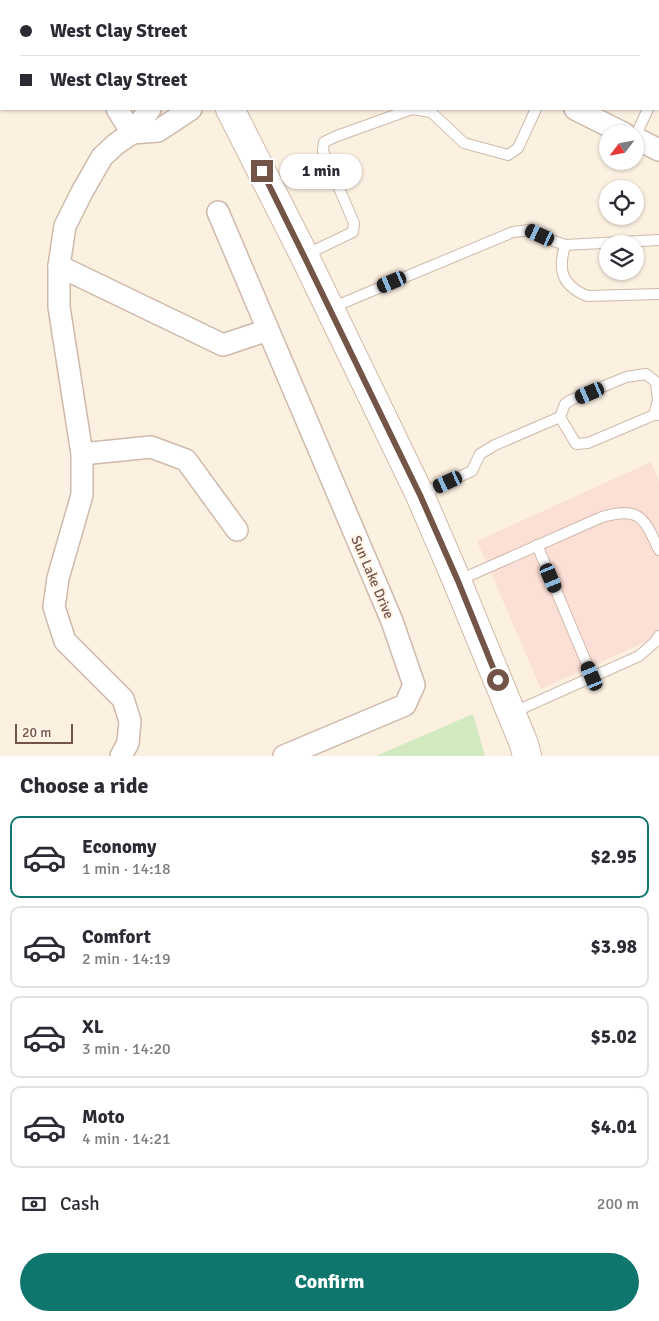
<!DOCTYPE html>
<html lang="en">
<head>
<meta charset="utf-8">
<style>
  :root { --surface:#fff; --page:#f2f2f3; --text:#2b2b33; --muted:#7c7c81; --line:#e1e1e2; --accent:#0f766e }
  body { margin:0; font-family:Signika,sans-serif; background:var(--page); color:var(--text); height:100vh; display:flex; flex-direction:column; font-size:19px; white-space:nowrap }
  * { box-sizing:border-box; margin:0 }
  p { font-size:16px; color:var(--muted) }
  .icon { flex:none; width:28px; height:28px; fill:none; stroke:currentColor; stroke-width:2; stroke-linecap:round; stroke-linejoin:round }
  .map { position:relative; height:756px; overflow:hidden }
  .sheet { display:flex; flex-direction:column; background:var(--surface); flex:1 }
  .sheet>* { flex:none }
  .guide { position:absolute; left:0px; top:0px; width:660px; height:110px; box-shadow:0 1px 4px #0004; display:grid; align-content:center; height:110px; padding:0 20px; background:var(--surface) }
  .needle { width:32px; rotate:238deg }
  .buttons { position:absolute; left:599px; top:125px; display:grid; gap:10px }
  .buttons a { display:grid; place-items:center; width:45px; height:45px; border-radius:50%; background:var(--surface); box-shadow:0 1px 4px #0004; font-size:25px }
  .scale { position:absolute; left:15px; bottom:12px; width:58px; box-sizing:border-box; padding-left:5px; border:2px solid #735548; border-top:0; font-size:14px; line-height:18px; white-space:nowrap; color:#735548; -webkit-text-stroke:4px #fff4e7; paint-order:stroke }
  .end { position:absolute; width:22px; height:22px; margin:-11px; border:6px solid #735548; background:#fff; box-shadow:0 0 0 2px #fff }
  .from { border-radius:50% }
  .bubble { position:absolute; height:35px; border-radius:18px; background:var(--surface); box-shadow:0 1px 4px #0004; font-size:16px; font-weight:700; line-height:35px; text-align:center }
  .car { position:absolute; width:15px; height:30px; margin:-15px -8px; border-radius:6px; box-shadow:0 0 4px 1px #0007; background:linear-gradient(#222 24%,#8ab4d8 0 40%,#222 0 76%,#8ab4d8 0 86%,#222 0) }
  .guide b { display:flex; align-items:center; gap:18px; height:48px; font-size:19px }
  .guide b+b { border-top:1px solid var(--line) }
  .guide i { width:12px; height:12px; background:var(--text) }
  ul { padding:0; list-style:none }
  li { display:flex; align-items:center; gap:15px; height:82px; margin:0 10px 8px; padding:0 10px; border:2px solid var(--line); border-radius:10px }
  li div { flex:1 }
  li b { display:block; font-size:19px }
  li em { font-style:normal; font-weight:700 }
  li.active { border-color:var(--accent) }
  li>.icon { width:45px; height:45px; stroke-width:1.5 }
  h2 { padding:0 20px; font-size:22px; line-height:60px }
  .pay { display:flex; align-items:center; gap:12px; height:55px; padding:0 20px; font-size:19px }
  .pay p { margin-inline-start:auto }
  .button { display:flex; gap:10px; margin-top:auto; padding:10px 20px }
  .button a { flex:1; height:58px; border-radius:30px; background:var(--accent); color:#fff; font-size:20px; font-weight:700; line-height:58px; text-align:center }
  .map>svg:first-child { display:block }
</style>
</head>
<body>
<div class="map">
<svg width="659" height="756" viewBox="0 0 659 756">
  <rect width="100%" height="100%" fill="#fcf0e1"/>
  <polygon fill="#fcdfd5" points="651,462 659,482 659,636 541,689 477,541"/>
  <polygon fill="#d3e9c0" points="473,714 485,756 376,756"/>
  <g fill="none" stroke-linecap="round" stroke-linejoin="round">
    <defs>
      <g id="service">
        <polyline points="455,0 457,1"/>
        <polyline points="634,1 635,0"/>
        <polyline points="659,86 659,85"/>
        <polyline points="635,137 648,109"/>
        <path d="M565,245c-7,25 -4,40 22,51l72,-2"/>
        <polyline points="305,255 353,232 354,223 323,151 324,142 337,136 412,109 431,112 464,143 508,155 518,148 536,109"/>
        <polyline points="331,308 513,232 529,230 551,240 565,245 659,240"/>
        <polyline points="560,417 576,444 588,443 654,415 659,415"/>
        <polyline points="421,494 472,471 480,454 495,445 560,417 565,404 571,400 626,377 646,374 656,382 658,400 654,415"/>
        <polyline points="537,545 592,676"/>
        <path d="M457,581l145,-64c38,-11 42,1 57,33"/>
        <polyline points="512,713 639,656 655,642 659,636"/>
      </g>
      <g id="minor">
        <polyline points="0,14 1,14"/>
        <polyline points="117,109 132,133"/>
        <polyline points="575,109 625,134"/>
        <polyline points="132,133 158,131 191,109"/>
        <polyline points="635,138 659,150"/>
        <polyline points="218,212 392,621 414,685 405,705 284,756"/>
        <polyline points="59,266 223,345 268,330"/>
        <polyline points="82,454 151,447 186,460 237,530"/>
        <polyline points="121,756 128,743 130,721 123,699 65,641 54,607 58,578 82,495 82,454 59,307 59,266 65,226 82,192 102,157 116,144 132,133 150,109"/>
      </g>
      <g id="secondary">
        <polyline points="164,0 164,1"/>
        <polyline points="230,109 304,255 420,495 457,581 524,744 527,756"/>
      </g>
    </defs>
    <use href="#service" stroke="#cfb9ab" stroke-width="12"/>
    <use href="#minor" stroke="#cfb9ab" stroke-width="24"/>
    <use href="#secondary" stroke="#d2b9a8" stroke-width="30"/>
    <use href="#service" stroke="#fff" stroke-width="10"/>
    <use href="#minor" stroke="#fff" stroke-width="21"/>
    <use href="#secondary" stroke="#fff" stroke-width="28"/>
  </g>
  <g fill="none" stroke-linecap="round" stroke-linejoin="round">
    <polyline stroke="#735548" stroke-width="6" points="262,171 304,256 420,495 458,581 498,680"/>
  </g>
  <g text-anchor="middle" stroke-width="4.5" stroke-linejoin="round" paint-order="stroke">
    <g font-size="14" fill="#735548" stroke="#fff4e7">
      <text transform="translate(373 577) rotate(67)" y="5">Sun Lake Drive</text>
    </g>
  </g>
</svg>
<div class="buttons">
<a><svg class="needle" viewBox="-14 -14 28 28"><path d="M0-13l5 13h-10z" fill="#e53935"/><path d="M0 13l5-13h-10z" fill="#7c7c81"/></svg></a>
<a><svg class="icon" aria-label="locate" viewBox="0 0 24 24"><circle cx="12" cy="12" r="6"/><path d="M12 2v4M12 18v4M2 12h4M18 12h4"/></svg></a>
<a><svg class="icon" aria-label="layers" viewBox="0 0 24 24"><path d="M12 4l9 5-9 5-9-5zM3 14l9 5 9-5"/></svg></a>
</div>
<div class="scale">20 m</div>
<i class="end from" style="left:498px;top:680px"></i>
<i class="end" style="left:262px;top:171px"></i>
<div class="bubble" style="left:280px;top:154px;width:82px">1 min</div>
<i class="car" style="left:540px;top:235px;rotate:295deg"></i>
<i class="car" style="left:392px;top:282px;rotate:247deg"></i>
<i class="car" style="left:590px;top:393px;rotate:247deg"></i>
<i class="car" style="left:448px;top:482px;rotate:245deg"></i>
<i class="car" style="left:551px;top:578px;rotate:157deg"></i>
<i class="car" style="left:592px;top:676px;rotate:337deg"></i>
<div class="guide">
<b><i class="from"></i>West Clay Street</b>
<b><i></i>West Clay Street</b>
</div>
</div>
<section class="sheet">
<h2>Choose a ride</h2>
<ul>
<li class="active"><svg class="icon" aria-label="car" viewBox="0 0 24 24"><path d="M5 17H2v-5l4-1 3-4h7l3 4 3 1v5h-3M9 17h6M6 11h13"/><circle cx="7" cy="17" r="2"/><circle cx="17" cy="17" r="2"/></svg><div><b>Economy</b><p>1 min · 14:18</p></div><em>$2.95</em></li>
<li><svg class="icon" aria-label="car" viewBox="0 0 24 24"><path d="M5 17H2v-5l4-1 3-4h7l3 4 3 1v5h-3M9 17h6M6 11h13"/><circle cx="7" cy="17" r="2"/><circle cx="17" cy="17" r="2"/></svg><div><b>Comfort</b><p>2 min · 14:19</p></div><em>$3.98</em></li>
<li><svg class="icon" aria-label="car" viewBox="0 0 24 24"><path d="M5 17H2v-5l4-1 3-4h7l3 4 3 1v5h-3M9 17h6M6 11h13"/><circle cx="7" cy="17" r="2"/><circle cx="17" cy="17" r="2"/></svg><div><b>XL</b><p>3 min · 14:20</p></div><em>$5.02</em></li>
<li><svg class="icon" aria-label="car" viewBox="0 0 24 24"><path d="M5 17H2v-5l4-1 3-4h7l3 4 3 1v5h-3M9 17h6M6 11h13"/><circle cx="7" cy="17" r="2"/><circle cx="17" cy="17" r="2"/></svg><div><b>Moto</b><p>4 min · 14:21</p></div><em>$4.01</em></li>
</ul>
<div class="pay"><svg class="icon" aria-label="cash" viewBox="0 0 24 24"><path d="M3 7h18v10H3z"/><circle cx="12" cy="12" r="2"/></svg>Cash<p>200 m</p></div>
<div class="button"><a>Confirm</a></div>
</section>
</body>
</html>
